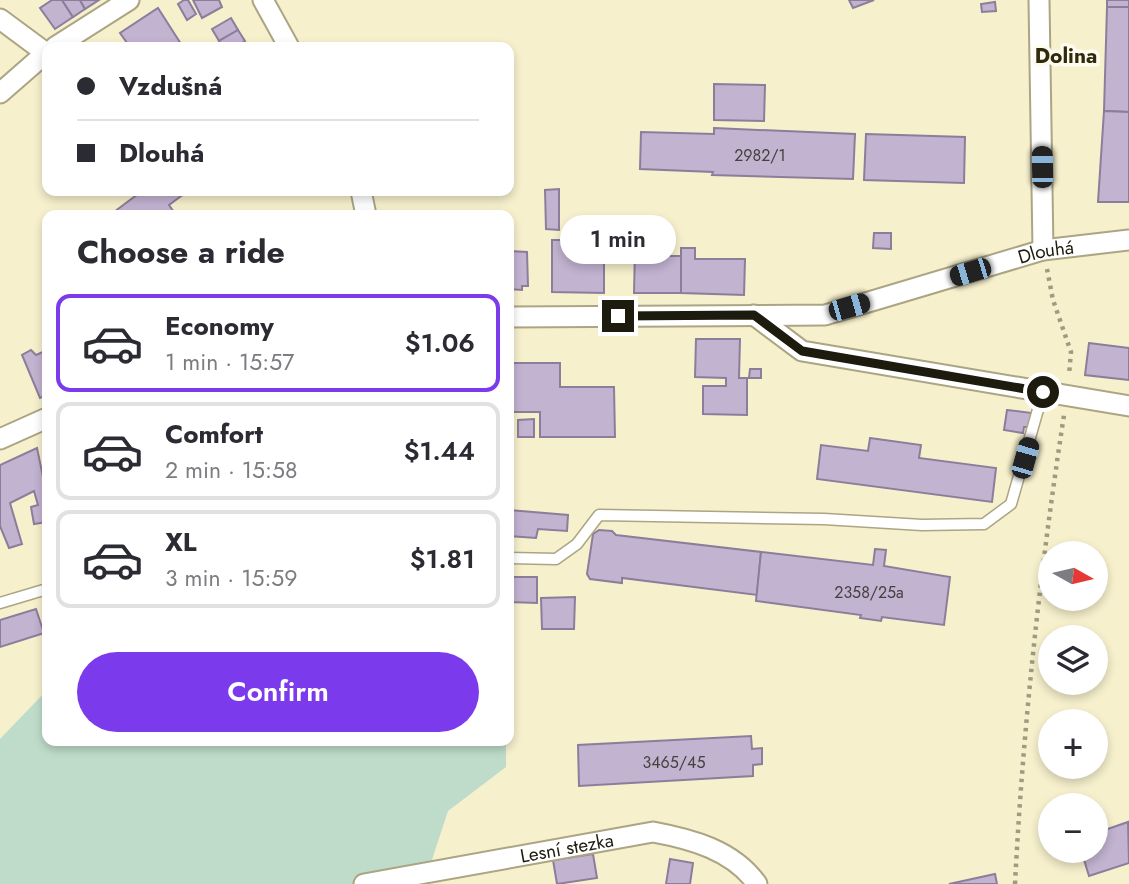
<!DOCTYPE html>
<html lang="en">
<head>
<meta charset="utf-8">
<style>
  :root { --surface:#fff; --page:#f2f2f3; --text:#2b2b33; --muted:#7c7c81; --line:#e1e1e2; --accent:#7c3aed }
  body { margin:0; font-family:Jost,sans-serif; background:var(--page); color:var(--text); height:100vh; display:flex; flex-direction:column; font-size:26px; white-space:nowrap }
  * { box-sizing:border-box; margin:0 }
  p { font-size:23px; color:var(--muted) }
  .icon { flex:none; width:38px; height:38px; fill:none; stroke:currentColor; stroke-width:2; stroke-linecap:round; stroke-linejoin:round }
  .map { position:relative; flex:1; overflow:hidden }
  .drawer { position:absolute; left:42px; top:210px; width:472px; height:536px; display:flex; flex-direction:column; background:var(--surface); border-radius:14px; box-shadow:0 4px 10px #0003 }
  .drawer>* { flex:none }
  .guide { position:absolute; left:42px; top:42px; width:472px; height:154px; border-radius:14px; box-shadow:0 4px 10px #0003; display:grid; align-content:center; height:154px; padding:0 35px; background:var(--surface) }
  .needle { width:46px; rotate:98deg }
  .tools { position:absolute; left:1038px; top:541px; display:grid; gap:14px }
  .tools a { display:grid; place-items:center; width:70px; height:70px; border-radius:50%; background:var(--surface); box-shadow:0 4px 10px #0003; font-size:35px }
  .end { position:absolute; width:32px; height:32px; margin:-16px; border:9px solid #1d1b0e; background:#fff; box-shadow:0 0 0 4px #fff }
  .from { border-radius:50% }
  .bubble { position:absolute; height:49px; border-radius:24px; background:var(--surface); box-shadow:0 4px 10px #0003; font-size:23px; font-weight:600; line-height:49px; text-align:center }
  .car { position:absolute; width:21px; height:42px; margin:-21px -10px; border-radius:9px; box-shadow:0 0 5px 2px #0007; background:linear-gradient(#222 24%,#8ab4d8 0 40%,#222 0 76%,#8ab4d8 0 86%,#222 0) }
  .guide b { display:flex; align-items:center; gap:24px; height:66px; font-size:26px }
  .guide b+b { border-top:2px solid var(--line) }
  .guide i { width:18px; height:18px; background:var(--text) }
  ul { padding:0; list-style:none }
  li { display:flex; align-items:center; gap:21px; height:98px; margin:0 14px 10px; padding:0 21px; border:4px solid var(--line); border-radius:14px }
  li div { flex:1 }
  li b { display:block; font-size:26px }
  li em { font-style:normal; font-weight:600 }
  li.on { border-color:var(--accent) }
  li>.icon { width:63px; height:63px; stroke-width:1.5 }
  h2 { padding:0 35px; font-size:32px; line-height:84px }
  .button { display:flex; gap:14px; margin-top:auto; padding:14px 35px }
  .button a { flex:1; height:80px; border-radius:42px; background:var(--accent); color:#fff; font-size:28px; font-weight:600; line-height:80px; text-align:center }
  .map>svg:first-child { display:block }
</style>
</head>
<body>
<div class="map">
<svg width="1129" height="884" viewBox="0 0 1129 884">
  <rect width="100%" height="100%" fill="#f6f0cd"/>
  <polygon fill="#bfdcca" points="47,690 47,740 506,740 506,767 448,811 424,884 0,884 0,739"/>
  <g fill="#c2b3d1" stroke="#8c7e9a" stroke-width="2">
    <polygon points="52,0 62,0 73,17 55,29 40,8"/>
    <polygon points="62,0 80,0 85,9 73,17"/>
    <polygon points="80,0 99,0 85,9"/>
    <polygon points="184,0 188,0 196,14 187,20 178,4"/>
    <polygon points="193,0 219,0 222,7 202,18"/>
    <polygon points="849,0 874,0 853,8"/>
    <rect x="1107" y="0" width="22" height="7"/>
    <polygon points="995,2 996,11 982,12 981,4"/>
    <polygon points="1107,7 1129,7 1129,112 1104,111"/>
    <polygon points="158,8 181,44 176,47 130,47 120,33"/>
    <polygon points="231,18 238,30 219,41 212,29"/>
    <polygon points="238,30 245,41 235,47 222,47 219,41"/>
    <polygon points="714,84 765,85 764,121 714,120"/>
    <polygon points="1104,111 1129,112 1129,202 1098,202"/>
    <polygon points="714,128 855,134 853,179 712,175 713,172 640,169 641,132 714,134"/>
    <polygon points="866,134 965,137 964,183 864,180"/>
    <polygon points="559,189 559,230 546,229 545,190"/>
    <polygon points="142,191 188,191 169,205 176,215 110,215"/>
    <polygon points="874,233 891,233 891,249 873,248"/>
    <polygon points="552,240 566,240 566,251 604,251 604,293 552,292"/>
    <polygon points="681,248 695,248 695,259 745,259 744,295 681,293"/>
    <polygon points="635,249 652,249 652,256 681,256 681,293 634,293"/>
    <polygon points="509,251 527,252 528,286 522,286 522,290 509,289"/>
    <polygon points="696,339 740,339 739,378 747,378 747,415 703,414 703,386 726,386 726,378 695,377"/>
    <polygon points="1089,343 1129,348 1129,380 1085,375"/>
    <polygon points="31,350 36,355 47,350 47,395 40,398 22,355"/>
    <polygon points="509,363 560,363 560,387 614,387 615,437 540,437 540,412 509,412"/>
    <polygon points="750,369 761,369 761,378 749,378"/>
    <polygon points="1007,410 1032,413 1029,427 1024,427 1023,433 1004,430"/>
    <polygon points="534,419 534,437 518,437 518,420"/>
    <polygon points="870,438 921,445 919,458 996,468 992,502 817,479 821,445 868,451"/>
    <polygon points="37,448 47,496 47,522 34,524 31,507 38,505 34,491 10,503 22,544 9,548 0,526 0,465"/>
    <polygon points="509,510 568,515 567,531 538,529 536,538 509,536"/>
    <polygon points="599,530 612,531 616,535 761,552 757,595 622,578 622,583 590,579 587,574 593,534"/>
    <polygon points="875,549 886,550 884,566 950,577 944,625 882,617 881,621 860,618 861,615 756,601 761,552 873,565"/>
    <polygon points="509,577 537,577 537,603 509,602"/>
    <polygon points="575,597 574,629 542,629 541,598"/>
    <polygon points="36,609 44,633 0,647 0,620"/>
    <polygon points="751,736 752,749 762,748 762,764 753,765 753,776 579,786 578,745"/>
    <polygon points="1128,822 1129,863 1089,876 1081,850 1096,850 1096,833"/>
    <polygon points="593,854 597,878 557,884 553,860"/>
    <polygon points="670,859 693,863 690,884 666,884"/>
    <polygon points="995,874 997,884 949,884"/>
  </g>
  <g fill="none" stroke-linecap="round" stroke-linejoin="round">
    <defs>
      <g id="lane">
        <polyline points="509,558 556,559 577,544 599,515 824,519 922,525 984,524 1011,504 1043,392"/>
        <polyline points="0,603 47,589"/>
      </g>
      <g id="street">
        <polyline points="263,0 289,47"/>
        <polyline points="1039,0 1043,250"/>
        <polyline points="0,19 46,53"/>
        <polyline points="55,47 129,0"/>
        <polyline points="0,93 47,52"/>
        <polyline points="361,191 366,215"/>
        <polyline points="754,315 802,351 1129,406"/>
        <path id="s1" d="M509,317l316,-2 218,-65 86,-10"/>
        <polyline points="0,439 47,418"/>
        <path id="s2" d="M364,884l289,-52c38,7 80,18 104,52"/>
      </g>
    </defs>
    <use href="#lane" stroke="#aba584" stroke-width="13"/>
    <use href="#street" stroke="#aba584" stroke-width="23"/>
    <g stroke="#9f9b80" stroke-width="4.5" stroke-dasharray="3.5 5" stroke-linecap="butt">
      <polyline points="1047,269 1053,300 1071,352 1069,375"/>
      <path d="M1015,884c8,-157 25,-313 49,-469"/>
    </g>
    <use href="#lane" stroke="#fff" stroke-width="10"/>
    <use href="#street" stroke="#fff" stroke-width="19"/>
  </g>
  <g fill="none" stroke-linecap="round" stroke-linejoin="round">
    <polyline stroke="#1d1b0e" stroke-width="9" points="618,316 754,315 802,351 1043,392"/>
  </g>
  <g text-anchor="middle" stroke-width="7" stroke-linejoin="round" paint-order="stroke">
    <g font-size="16" fill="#46413f">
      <text x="760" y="161">2982/1</text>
      <text x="869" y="598">2358/25a</text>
      <text x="674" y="768">3465/45</text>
    </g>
    <g font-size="19" fill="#1d1b0e" stroke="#fffcef">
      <text dy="7" stroke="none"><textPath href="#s1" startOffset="546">Dlouhá</textPath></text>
      <text dy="7" stroke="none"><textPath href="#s2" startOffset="206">Lesní stezka</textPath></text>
    </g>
    <g font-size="21" font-weight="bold" fill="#2f2a0d" stroke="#fffcef">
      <text x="1066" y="63">Dolina</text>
    </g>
  </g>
</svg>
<div class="tools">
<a><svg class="needle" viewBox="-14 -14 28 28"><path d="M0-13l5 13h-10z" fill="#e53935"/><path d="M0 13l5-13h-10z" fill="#7c7c81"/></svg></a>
<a><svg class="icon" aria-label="layers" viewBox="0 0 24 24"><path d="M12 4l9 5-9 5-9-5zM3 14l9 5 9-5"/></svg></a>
<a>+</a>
<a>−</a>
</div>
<i class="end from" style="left:1043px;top:392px"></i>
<i class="end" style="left:618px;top:316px"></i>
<div class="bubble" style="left:560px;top:215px;width:116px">1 min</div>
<i class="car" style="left:1042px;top:167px;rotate:359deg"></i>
<i class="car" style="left:970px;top:272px;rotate:253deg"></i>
<i class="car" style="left:849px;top:307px;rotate:74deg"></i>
<i class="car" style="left:1025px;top:458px;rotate:16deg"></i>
<div class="guide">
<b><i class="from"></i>Vzdušná</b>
<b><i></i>Dlouhá</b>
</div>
<section class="drawer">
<h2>Choose a ride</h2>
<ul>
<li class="on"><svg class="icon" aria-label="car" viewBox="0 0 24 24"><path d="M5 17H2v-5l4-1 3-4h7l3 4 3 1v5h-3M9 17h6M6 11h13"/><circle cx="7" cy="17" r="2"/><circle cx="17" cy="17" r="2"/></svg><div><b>Economy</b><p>1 min · 15:57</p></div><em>$1.06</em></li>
<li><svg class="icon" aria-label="car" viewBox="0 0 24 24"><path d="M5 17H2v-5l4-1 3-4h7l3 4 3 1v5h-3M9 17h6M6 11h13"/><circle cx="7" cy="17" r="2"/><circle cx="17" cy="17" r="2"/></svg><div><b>Comfort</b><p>2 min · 15:58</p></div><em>$1.44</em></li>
<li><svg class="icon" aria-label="car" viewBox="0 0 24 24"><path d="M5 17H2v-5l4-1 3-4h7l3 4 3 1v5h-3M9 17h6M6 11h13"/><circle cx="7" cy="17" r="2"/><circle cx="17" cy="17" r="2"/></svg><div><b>XL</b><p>3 min · 15:59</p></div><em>$1.81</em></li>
</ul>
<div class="button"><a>Confirm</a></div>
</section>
</div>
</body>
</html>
